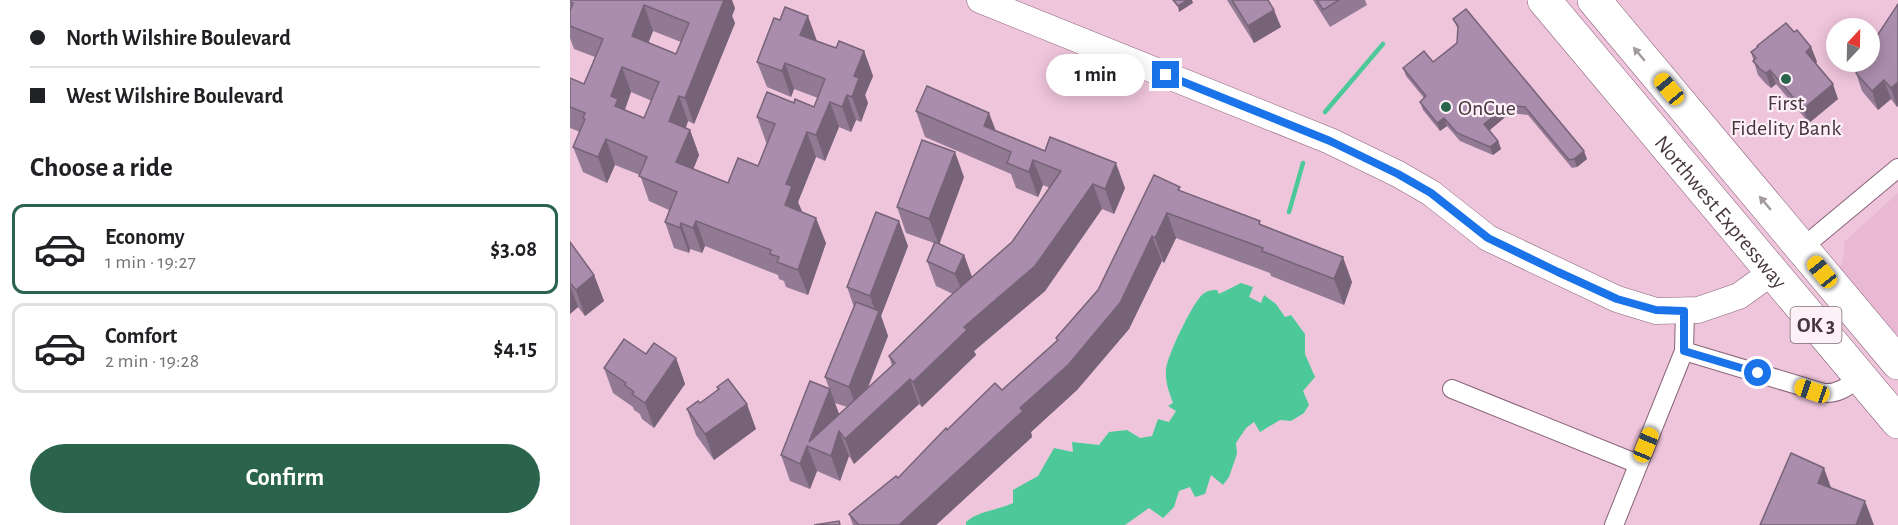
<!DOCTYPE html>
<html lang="en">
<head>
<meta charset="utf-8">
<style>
  :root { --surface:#fff; --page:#f6f6f6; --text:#202124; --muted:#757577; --line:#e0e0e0; --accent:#2b644d }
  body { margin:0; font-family:"Alegreya Sans",sans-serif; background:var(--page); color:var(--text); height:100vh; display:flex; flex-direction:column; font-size:22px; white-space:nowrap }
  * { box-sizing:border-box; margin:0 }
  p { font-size:20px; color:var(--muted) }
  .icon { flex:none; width:33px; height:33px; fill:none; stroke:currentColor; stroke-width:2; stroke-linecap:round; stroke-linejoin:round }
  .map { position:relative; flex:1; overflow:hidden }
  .side { display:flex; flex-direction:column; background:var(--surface); width:570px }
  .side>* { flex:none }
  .top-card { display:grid; align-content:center; height:132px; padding:0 30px; background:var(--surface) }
  .needle { width:39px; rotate:22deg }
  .fabs { position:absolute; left:1256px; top:18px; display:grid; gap:12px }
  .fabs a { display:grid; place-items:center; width:54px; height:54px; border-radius:50%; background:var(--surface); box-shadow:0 3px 15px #0003; font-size:30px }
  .end { position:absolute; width:27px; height:27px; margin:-14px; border:8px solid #1a73e8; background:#fff; box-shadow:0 0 0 3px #fff }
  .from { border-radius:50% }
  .bubble { position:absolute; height:42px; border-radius:21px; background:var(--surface); box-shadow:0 3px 15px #0003; font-size:20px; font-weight:700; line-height:42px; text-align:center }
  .car { position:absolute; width:18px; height:36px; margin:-18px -9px; border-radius:8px; box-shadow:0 0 4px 2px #0007; background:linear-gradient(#f5c518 24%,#345 0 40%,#f5c518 0 76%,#345 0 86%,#f5c518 0) }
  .top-card b { display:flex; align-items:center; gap:21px; height:57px; font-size:22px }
  .top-card b+b { border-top:2px solid var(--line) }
  .top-card i { width:15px; height:15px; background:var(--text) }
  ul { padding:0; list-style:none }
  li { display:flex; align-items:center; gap:18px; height:90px; margin:0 12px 9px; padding:0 18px; border:3px solid var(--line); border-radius:12px }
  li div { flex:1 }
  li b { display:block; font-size:22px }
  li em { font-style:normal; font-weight:700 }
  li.selected { border-color:var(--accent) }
  li>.icon { width:54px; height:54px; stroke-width:1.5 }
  h2 { padding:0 30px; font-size:27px; line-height:72px }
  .button { display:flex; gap:12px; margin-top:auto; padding:12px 30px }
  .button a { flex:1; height:69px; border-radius:36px; background:var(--accent); color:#fff; font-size:24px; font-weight:700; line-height:69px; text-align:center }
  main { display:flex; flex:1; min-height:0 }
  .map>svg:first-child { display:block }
</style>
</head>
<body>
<main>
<section class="side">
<div class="top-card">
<b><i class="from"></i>North Wilshire Boulevard</b>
<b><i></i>West Wilshire Boulevard</b>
</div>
<h2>Choose a ride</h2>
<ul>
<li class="selected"><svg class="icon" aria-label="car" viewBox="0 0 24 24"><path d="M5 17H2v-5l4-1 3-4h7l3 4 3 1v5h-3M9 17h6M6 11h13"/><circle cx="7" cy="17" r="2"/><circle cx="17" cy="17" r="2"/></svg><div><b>Economy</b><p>1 min · 19:27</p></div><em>$3.08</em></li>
<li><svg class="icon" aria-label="car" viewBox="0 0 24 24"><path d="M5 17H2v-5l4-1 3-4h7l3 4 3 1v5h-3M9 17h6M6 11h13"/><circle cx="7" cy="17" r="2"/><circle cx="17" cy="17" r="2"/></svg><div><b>Comfort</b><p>2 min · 19:28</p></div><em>$4.15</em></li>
</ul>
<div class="button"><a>Confirm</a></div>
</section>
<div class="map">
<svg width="1328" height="525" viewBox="0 0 1328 525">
  <rect width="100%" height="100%" fill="#efc5dc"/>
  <polygon fill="#e9b8d3" points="1328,193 1328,336 1269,269 1273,261 1275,241"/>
  <path fill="#4dc999" d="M671,283l12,4 -4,10 12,6 3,-8 12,9 9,13 6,-2 14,19v20l10,23 -12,14 6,14 -5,8 -13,8 -11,-1 -20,12 -6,-10 -8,6 -10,15 1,11 -8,23 -6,8 -12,-10 -6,19 -10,3 -5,-10 -11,4 -5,16 -11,11 -14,-10 -24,17h-159v-3c14,-12 30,-11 47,-19v-13l25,-14 16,-28 19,4 -1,-10 27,3 10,-13 18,-2 13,8 12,-2 6,-17 11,3 7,-11 -8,-5 5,-3c-4,-11 -8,-21 -7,-33 1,-14 24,-61 34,-73 5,-6 10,-7 17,-7l2,4z"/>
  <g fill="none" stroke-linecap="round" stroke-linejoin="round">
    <g stroke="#4dc999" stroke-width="4.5">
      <polyline points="755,112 813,44"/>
      <polyline points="719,212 733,163"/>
    </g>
    <defs>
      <g id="street">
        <polyline points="1232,248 1328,168"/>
        <path d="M1114,351l140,42c15,1 24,-7 36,-16"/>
        <polyline points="882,389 1068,464"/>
        <polyline points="1044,525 1114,351 1115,311"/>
      </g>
      <polyline id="secondary" points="410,0 760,141 828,174 861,193 918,238 1047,299 1086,311 1128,310 1169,296 1201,273"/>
      <g id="highway">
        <path id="s1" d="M974,0l354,422"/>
        <polyline points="1024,0 1328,363"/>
      </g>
    </defs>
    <use href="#street" stroke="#886478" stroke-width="20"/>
    <use href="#secondary" stroke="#886478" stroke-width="27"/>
    <use href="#highway" stroke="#886478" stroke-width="34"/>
    <use href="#street" stroke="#fff" stroke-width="18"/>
    <use href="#secondary" stroke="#fff" stroke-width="26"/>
    <use href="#highway" stroke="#fff" stroke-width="33"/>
  </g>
  <g fill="#927994" fill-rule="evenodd">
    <path d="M0,0l165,8 -3,8 3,7 -41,101 -6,-3 -2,7 4,2 9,25 -6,14 35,14 30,-17 9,-23 -1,-1 -9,-25 37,-14 20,4 4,-9 -24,-9 -3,8 -24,-10 -10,-25 60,-21 19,7 28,3 9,25 -8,19 3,8 -7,19 -5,-2 -5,12 -12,-5 -14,34 -9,-4 -18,45 3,10 25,31 -18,52 -22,-8 -2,-6 -5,-2 -1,-4 -73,-29 -3,7 -12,-4 -1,4 -15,-5 -9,-26 4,-12 -20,-9 -9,-26 -25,-10 -8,18 -24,-11 -10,-25 7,-15 -10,-4v-50l14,6 11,-27 -21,-8 -4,-11zM83,31l28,11 -5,12 -28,-11zM61,92l21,9 -8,17 -19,-8z"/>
    <polygon points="657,0 698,0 711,27 684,43"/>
    <polygon points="743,0 795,0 797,5 760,27"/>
    <polygon points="1328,4 1327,107 1321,99 1308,110 1292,91 1286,73 1295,64 1295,62 1299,62 1305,46 1303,42"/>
    <polygon points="883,19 1017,159 1007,167 1002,168 958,115 940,113 920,130 928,141 931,149 923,155 890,141 877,126 870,131 853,110 850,102 854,98 836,76 833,68 863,62 887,43 888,29"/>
    <polygon points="1224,32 1241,47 1247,62 1245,63 1268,99 1239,123 1206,84 1201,88 1196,84 1188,75 1181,52 1187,47 1187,46"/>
    <path d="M346,111l73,2 7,18 129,57 -11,26 -12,-5 -57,82 -71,60 2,4 -54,52 -3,-3 -65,60 -5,-8 -9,25 -23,-10 -7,18 -20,-8 -9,-26 48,-67 -4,-11 29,-70 -7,-20 61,-41 -27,70 7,20 -20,52 24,-22 -3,-10 64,-62 -17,-8 -9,-25 7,-18 -28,-10 -9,-26 67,-30 -25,67 25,11 8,22 40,-35 38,-54 -7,-3 -5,12 -22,-9 -5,-14 -86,-37zM265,403l12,4 -8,7z"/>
    <polygon points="611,191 691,225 782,282 774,305 701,276 700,273 606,238 594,263 592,261 559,329 507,390 461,432 462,437 366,525 283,525 279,514 328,478 377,430 432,390 487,341 486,338 528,290"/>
    <polygon points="0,242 24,275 34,301 15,316 8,307 0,314"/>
    <polygon points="76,354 106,358 115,384 84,428 72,419 70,414 64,410 63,407 43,393 34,368"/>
    <polygon points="147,387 186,429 144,460 126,435 117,409 130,403 148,390"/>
  </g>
  <g fill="#776378">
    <polygon points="152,0 162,0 165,8 162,16 165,23 124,124 115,98"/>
    <polygon points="618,0 622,0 623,3 609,12 608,6"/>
    <polygon points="74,5 83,31 71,62 62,36"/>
    <polygon points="704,10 711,27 684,43 678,26"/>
    <polygon points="238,16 247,41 230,35"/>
    <polygon points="1241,47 1247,62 1241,67 1236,52"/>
    <polygon points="294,51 303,76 295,95 298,103 291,122 282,97 284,76"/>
    <polygon points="215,63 224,89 221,97 212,71"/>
    <polygon points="52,67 61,92 53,114 54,131 41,96"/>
    <polygon points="1200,70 1206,84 1201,88 1196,73"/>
    <polygon points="1314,80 1321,99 1308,110 1302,91"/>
    <polygon points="1328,82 1328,106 1327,107 1321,88"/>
    <polygon points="1263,84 1268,99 1239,123 1233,109"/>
    <polygon points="277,95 286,120 281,132 272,107"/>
    <polygon points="109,96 118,121 108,146 99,121"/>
    <polygon points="260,102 269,127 255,161 246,135"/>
    <polygon points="937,105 940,113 917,132 914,124"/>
    <polygon points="419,113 428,138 414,126"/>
    <polygon points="874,118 877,126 870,131 867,123"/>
    <polygon points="120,130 129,155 116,187 106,162"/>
    <polygon points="237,132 246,157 228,202 232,211 224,231 215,205 216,184"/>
    <polygon points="36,139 45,165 37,183 28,157"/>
    <polygon points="928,141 931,149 923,155 920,147"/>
    <polygon points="1014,151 1017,159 1007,167 1004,159"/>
    <polygon points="385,152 394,177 369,245 359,219"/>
    <polygon points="463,160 473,185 468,197 459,172"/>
    <polygon points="546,163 555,188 544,214 535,189"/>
    <polygon points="523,184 532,209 475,291 404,351 406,355 352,407 343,382 394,327"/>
    <polygon points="597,213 606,238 594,263 585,238"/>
    <polygon points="246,218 256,243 238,295 228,270"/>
    <polygon points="126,221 135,246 132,253 123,228"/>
    <polygon points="329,221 338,246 311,316 318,336 288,412 279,387 307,317 300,296"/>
    <polygon points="111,223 120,249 119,253 110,228"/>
    <polygon points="582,236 592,261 559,329 507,390 461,432 462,437 366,525 329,525"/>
    <polygon points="394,255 403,280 395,299 385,274"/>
    <polygon points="773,257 782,282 774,305 764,279"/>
    <polygon points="24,275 34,301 15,316 6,290"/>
    <polygon points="0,285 8,307 0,314"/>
    <polygon points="106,358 115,384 84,428 75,403"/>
    <polygon points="340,379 349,404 284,464 275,439"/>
    <polygon points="260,389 269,414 239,442"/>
    <polygon points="177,404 186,429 144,460 135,434"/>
    <polygon points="269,431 279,456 270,481 261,456"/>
    <polygon points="237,446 247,471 240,489 230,464"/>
    <polygon points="1254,468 1263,493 1248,483"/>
    <polygon points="1295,501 1304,525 1286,525"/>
  </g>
  <g fill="#aa8dac" stroke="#776378" stroke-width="1.5" fill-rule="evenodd">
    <path d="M0,0h154l-39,98 -6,-2 -10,25 21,9 -14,32 52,21 10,-25 20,8 17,-42 -18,-7 10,-25 27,11 1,-4 19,8 11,-28 -40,-16 -3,8 -25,-9 17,-44 6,2 5,-13 23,9 -8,19 36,13 3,-7 25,10 -10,25 5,2 -7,19 -5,-2 -5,12 -12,-5 -14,33 -9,-3 -21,52 6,2 -7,19 31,13 -18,52 -21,-8 2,-5 -9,-3 1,-4 -75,-29 -3,7 -12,-5 -1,5 -15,-6 12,-30 -38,-16 8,-19 -41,-18 -8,18 -25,-10 12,-28 -2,-1 2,-5 -15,-6v-29l14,6 19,-45 -33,-13v-15l3,-8 -3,-1zM74,5l45,18 -13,31 -44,-18zM52,67l37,15 -15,36 -29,-12 3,-7 -7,-3z"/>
    <polygon points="603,0 618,0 608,6"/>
    <polygon points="662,0 698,0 704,10 678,26"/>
    <polygon points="747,0 769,0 753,10"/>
    <polygon points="1328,4 1328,82 1321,88 1314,80 1302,91 1286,73 1298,62 1299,62 1299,51 1306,45 1303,42"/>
    <polygon points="896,9 1014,151 1004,159 999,160 955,107 937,105 914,124 928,141 920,147 887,133 874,118 867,123 850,102 856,96 833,68 854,51 863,62 887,43 888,26 883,19"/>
    <polygon points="1216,23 1224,32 1227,30 1241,47 1236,52 1263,84 1233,109 1200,70 1196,73 1191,70 1183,61 1186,58 1181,52 1188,47 1187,46"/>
    <polygon points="357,86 419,113 414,126 475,151 480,137 546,163 535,189 523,184 465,266 394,327 397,330 343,382 340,379 275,439 269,431 261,456 237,446 230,464 211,455 240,381 260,389 239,442 325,363 319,356 378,298 442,242 491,171 463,160 459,172 437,163 441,152 346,111"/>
    <polygon points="352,140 385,152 359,219 327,207"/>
    <polygon points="584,175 610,187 608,190 690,221 689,224 773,257 764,279 692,251 693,248 597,213 585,238 582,236 550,303 498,365 450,408 453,411 329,525 289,525 279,514 326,476 328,478 376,428 377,430 425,383 432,390 488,340 486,338 528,290"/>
    <polygon points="306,212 329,221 300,296 277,287"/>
    <polygon points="0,242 24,275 6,290 0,283"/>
    <polygon points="365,242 394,255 385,274 357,261"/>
    <polygon points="286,302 309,311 279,387 255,377"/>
    <polygon points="54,339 76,354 84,343 106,358 75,403 62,394 64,392 55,385 56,383 34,368"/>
    <polygon points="158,379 177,404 135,434 117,409 128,401 130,403 149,389 147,387"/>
    <polygon points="1221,453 1254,468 1248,483 1295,501 1286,525 1190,525"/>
    <polygon points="269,521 270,525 244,525"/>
  </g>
  <defs><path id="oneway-solid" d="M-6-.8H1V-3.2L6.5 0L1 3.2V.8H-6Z" transform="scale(1.5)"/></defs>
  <g fill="#a39a9f">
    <use href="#oneway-solid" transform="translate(1069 54) rotate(-130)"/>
    <use href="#oneway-solid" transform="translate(1195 203) rotate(-130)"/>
  </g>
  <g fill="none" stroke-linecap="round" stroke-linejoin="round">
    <polyline stroke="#1a73e8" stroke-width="8" points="596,75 760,141 828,174 861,193 918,238 988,272 1047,299 1086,310 1114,311 1114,351 1188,373"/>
  </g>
  <g fill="#2b644d" stroke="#fdf0f7" stroke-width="2">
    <circle cx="1216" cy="79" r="6"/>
    <circle cx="876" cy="107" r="6"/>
  </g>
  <g text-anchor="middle" stroke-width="4.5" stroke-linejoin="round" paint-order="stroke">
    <rect fill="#fdf0f7" stroke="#7e6e76" stroke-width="1.5" x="1220.5" y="307" width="51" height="36" rx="4.5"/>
    <g font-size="21" font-weight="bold" fill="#47363f">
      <text x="1246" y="332">OK 3</text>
    </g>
    <g font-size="22" fill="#47363f" stroke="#fdf0f7">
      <text x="1216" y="110">First<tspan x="1216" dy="25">Fidelity Bank</tspan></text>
      <text x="888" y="115" text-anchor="start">OnCue</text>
    </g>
    <g font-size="22" fill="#47363f" stroke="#fdf0f7">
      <text dy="8" stroke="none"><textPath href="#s1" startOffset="276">Northwest Expressway</textPath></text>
    </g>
  </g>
</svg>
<div class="fabs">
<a><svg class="needle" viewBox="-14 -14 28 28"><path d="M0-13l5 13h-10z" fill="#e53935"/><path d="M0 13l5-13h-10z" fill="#757577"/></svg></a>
</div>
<i class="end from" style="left:1188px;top:373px"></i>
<i class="end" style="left:596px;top:75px"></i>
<div class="bubble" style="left:476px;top:54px;width:99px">1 min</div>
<i class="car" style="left:1099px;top:89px;rotate:320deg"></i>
<i class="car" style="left:1252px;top:272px;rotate:321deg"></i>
<i class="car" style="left:1242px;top:391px;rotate:289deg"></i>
<i class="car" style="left:1076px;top:445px;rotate:22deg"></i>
</div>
</main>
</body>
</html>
